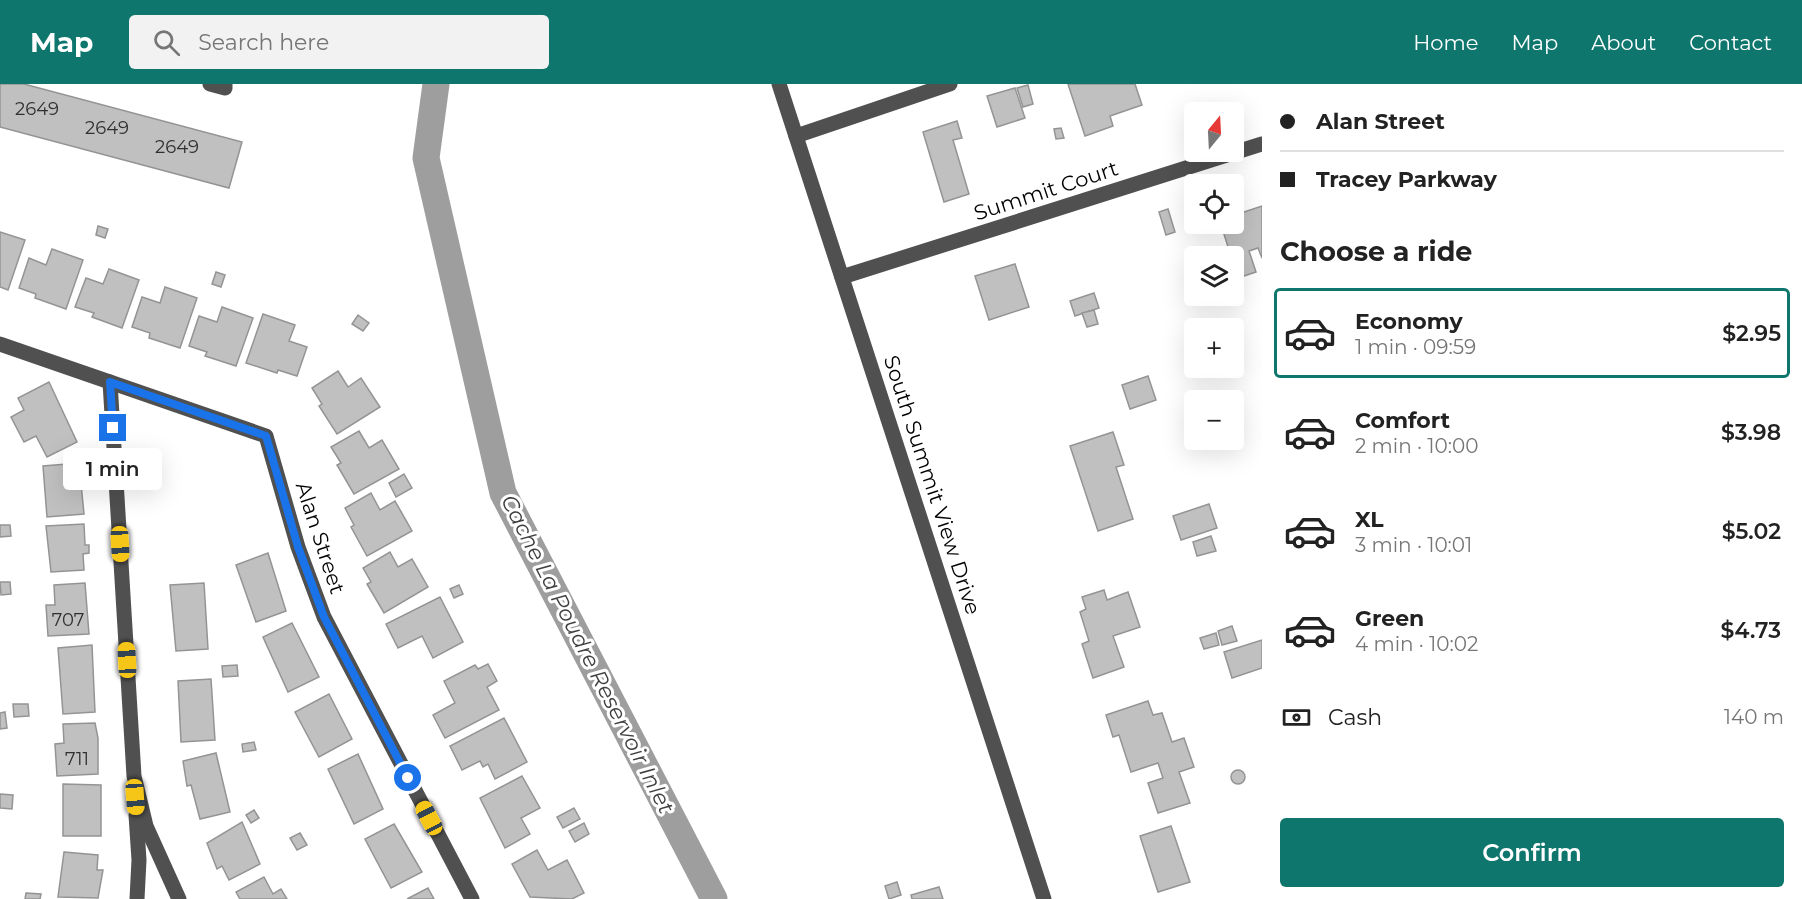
<!DOCTYPE html>
<html lang="en">
<head>
<meta charset="utf-8">
<style>
  :root { --surface:#fff; --page:#f2f2f2; --text:#222; --muted:#767676; --line:#e0e0e0; --accent:#0f766e }
  body { margin:0; font-family:Montserrat,sans-serif; background:var(--page); color:var(--text); height:100vh; display:flex; flex-direction:column; font-size:22px; white-space:nowrap }
  * { box-sizing:border-box; margin:0 }
  p { font-size:20px; color:var(--muted) }
  .icon { flex:none; width:33px; height:33px; fill:none; stroke:currentColor; stroke-width:2; stroke-linecap:round; stroke-linejoin:round }
  .map { position:relative; flex:1; overflow:hidden }
  .sheet { display:flex; flex-direction:column; background:var(--surface); width:540px }
  .sheet>* { flex:none }
  .guide { display:grid; align-content:center; height:132px; padding:0 18px; background:var(--surface) }
  .needle { width:39px; rotate:18deg }
  .controls { position:absolute; left:1184px; top:18px; display:grid; gap:12px }
  .controls a { display:grid; place-items:center; width:60px; height:60px; border-radius:6px; background:var(--surface); box-shadow:0 6px 24px #0002; font-size:30px }
  .end { position:absolute; width:27px; height:27px; margin:-14px; border:8px solid #1a73e8; background:#fff; box-shadow:0 0 0 3px #fff }
  .from { border-radius:50% }
  .bubble { position:absolute; height:42px; border-radius:6px; background:var(--surface); box-shadow:0 6px 24px #0002; font-size:20px; font-weight:600; line-height:42px; text-align:center }
  .car { position:absolute; width:18px; height:36px; margin:-18px -9px; border-radius:8px; box-shadow:0 0 4px 2px #0007; background:linear-gradient(#f5c518 24%,#345 0 40%,#f5c518 0 76%,#345 0 86%,#f5c518 0) }
  .guide b { display:flex; align-items:center; gap:21px; height:57px; font-size:22px }
  .guide b+b { border-top:2px solid var(--line) }
  .guide i { width:15px; height:15px; background:var(--text) }
  ul { padding:0; list-style:none }
  li { display:flex; align-items:center; gap:18px; height:90px; margin:0 12px 9px; padding:0 6px; border:3px solid transparent; border-radius:6px }
  li div { flex:1 }
  li b { display:block; font-size:22px }
  li em { font-style:normal; font-weight:600 }
  li.selected { border-color:var(--accent) }
  li>.icon { width:54px; height:54px; stroke-width:1.5 }
  h2 { padding:0 18px; font-size:27px; line-height:72px }
  .pay { display:flex; align-items:center; gap:15px; height:66px; padding:0 18px; font-size:22px }
  .pay p { margin-inline-start:auto }
  .action { display:flex; gap:12px; margin-top:auto; padding:12px 18px }
  .action a { flex:1; height:69px; border-radius:6px; background:var(--accent); color:#fff; font-size:24px; font-weight:600; line-height:69px; text-align:center }
  header { display:flex; align-items:center; gap:36px; box-sizing:border-box; height:84px; padding:0 30px; background:var(--accent); color:#fff }
  header strong { font-size:28px }
  nav { display:flex; gap:33px; margin-inline-start:auto; font-size:21px }
  .search { width:420px; height:54px; background:var(--page); display:flex; align-items:center; gap:15px; box-sizing:border-box; padding:0 21px; border-radius:6px; color:var(--muted); font-size:22px }
  main { display:flex; flex:1; min-height:0 }
  .map>svg:first-child { display:block }
</style>
</head>
<body>
<header>
<strong>Map</strong>
<div class="search"><svg class="icon" aria-label="search" viewBox="0 0 24 24"><circle cx="10" cy="10" r="6"/><path d="M15 15l6 6"/></svg>Search here</div>
<nav><a>Home</a><a>Map</a><a>About</a><a>Contact</a></nav>
</header>
<main>
<div class="map">
<svg width="1262" height="815" viewBox="0 0 1262 815">
  <rect width="100%" height="100%" fill="#fff"/>
  <g fill="none" stroke-linecap="round" stroke-linejoin="round">
    <polyline stroke="#9e9e9e" stroke-width="27" points="436,0 426,74 503,409 714,815"/>
  </g>
  <g fill="#c0c0c0" stroke="#949494" stroke-width="1.5">
    <polygon points="0,0 24,0 242,58 229,104 0,43"/>
    <polygon points="1068,0 1135,0 1142,21 1110,32 1113,42 1085,52"/>
    <polygon points="1028,1 1033,20 1023,23 1017,4"/>
    <polygon points="1015,4 1025,34 997,43 987,12"/>
    <polygon points="957,37 962,54 953,56 969,110 944,118 923,48"/>
    <polygon points="1061,44 1064,54 1056,55 1054,45"/>
    <polygon points="1262,122 1262,174 1258,164 1249,167 1256,188 1238,194 1222,144 1243,137 1241,129"/>
    <polygon points="1168,125 1175,148 1166,151 1159,128"/>
    <polygon points="98,142 108,145 105,154 96,151"/>
    <polygon points="0,148 25,156 8,206 0,203"/>
    <polygon points="52,165 83,176 66,225 35,214 36,210 19,204 29,174 46,181"/>
    <polygon points="1015,180 1029,223 989,236 975,192"/>
    <polygon points="109,185 139,196 122,244 92,233 94,229 75,223 86,194 103,200"/>
    <polygon points="216,188 225,191 221,203 212,200"/>
    <polygon points="165,203 197,214 180,264 149,254 150,249 132,243 142,213 160,219"/>
    <polygon points="1094,209 1099,224 1075,232 1070,217"/>
    <polygon points="222,223 253,234 236,282 205,272 207,268 189,262 199,232 217,238"/>
    <polygon points="1094,226 1098,240 1087,243 1082,229"/>
    <polygon points="263,230 295,241 289,257 307,263 297,292 278,286 277,289 246,279"/>
    <polygon points="358,231 369,239 363,247 352,240"/>
    <polygon points="1202,239 1204,244 1194,244 1194,257 1191,257 1188,243"/>
    <polygon points="338,287 348,303 361,294 380,323 337,350 319,322 322,320 312,304"/>
    <polygon points="1148,292 1156,316 1130,325 1122,301"/>
    <polygon points="49,298 77,358 47,373 36,352 24,358 11,333 24,326 18,314"/>
    <polygon points="359,347 369,364 382,356 399,385 354,410 337,381 341,379 331,363"/>
    <polygon points="1113,348 1124,381 1116,383 1133,435 1098,447 1070,362"/>
    <polygon points="79,379 84,430 47,433 43,382"/>
    <polygon points="404,390 412,404 396,413 389,399"/>
    <polygon points="371,409 380,426 395,417 412,447 367,472 351,443 354,441 345,424"/>
    <polygon points="1209,420 1217,444 1181,456 1173,432"/>
    <polygon points="84,440 85,461 89,461 89,469 83,470 84,486 51,488 46,442"/>
    <polygon points="0,441 10,441 11,452 0,453"/>
    <polygon points="1211,452 1216,467 1197,472 1193,458"/>
    <polygon points="390,468 398,483 412,475 428,503 384,529 367,500 371,498 363,484"/>
    <polygon points="268,469 286,527 256,538 236,481"/>
    <polygon points="0,498 10,498 11,510 1,511"/>
    <polygon points="85,499 89,550 48,552 46,521 55,521 54,501"/>
    <polygon points="204,499 208,565 176,567 170,501"/>
    <polygon points="459,501 463,510 454,514 450,505"/>
    <polygon points="1104,506 1107,516 1128,508 1140,543 1113,552 1124,583 1093,594 1082,560 1089,557 1080,528 1086,525 1082,513"/>
    <polygon points="440,513 463,558 433,574 422,552 398,564 386,540"/>
    <polygon points="292,539 319,593 288,608 263,553"/>
    <polygon points="1232,542 1237,557 1222,561 1218,547"/>
    <polygon points="1216,549 1219,561 1204,565 1200,554"/>
    <polygon points="1262,556 1262,584 1232,594 1224,568"/>
    <polygon points="92,561 95,628 63,630 58,564"/>
    <polygon points="488,580 497,597 487,603 499,626 445,654 433,631 455,619 444,597 475,581 478,585"/>
    <polygon points="237,581 238,592 223,593 222,582"/>
    <polygon points="211,595 215,656 181,658 178,597"/>
    <polygon points="329,610 352,655 319,673 295,628"/>
    <polygon points="1148,617 1153,631 1162,629 1172,658 1184,654 1194,683 1179,688 1190,719 1158,729 1148,699 1163,694 1158,679 1131,688 1119,651 1113,653 1106,631"/>
    <polygon points="13,620 28,620 29,632 14,633"/>
    <polygon points="5,628 7,644 0,645 0,629"/>
    <polygon points="504,634 527,678 495,695 488,680 483,683 480,677 462,686 450,662"/>
    <polygon points="95,639 98,654 98,690 57,692 55,660 64,659 63,640"/>
    <polygon points="254,658 256,666 243,668 242,660"/>
    <polygon points="216,669 230,728 200,735 191,701 187,702 183,677"/>
    <polygon points="358,670 383,725 354,740 328,685"/>
    <circle cx="1238" cy="693" r="7"/>
    <polygon points="522,692 540,724 521,734 530,750 505,764 480,714"/>
    <polygon points="63,700 101,701 101,752 63,752"/>
    <polygon points="0,710 13,711 12,725 0,724"/>
    <polygon points="574,724 580,735 563,744 557,733"/>
    <polygon points="254,726 259,734 251,739 246,731"/>
    <polygon points="242,738 260,780 229,796 222,782 217,785 207,759"/>
    <polygon points="584,739 589,750 575,758 569,747"/>
    <polygon points="394,740 422,788 391,804 365,755"/>
    <polygon points="1171,742 1190,798 1158,808 1140,752"/>
    <polygon points="300,749 307,761 297,766 290,754"/>
    <polygon points="537,766 548,786 567,776 584,809 572,815 530,813 512,780"/>
    <polygon points="64,768 98,771 97,786 103,786 98,814 58,813"/>
    <polygon points="264,793 273,810 281,805 287,815 240,815 236,808"/>
    <polygon points="897,798 901,811 889,815 885,802"/>
    <polygon points="939,803 943,815 912,815 911,811"/>
    <polygon points="428,804 434,815 407,815"/>
    <polygon points="26,809 41,810 40,815 25,815"/>
  </g>
  <g fill="none" stroke-linecap="round" stroke-linejoin="round">
    <g stroke="#505050" stroke-width="15">
      <polyline points="210,0 225,4 225,0"/>
      <polyline points="779,0 1044,815"/>
      <polyline points="796,52 950,0"/>
      <polyline points="842,193 1262,60"/>
      <polyline points="0,260 266,352 298,463 324,533 472,815"/>
      <polyline points="110,298 134,692 146,742 179,815"/>
      <polyline points="136,731 139,776 137,815"/>
    </g>
  </g>
  <g fill="none" stroke-linecap="round" stroke-linejoin="round">
    <polyline stroke="#1a73e8" stroke-width="8" points="113,344 110,298 266,352 298,463 324,533 408,694"/>
  </g>
  <g text-anchor="middle" stroke-width="6" stroke-linejoin="round" paint-order="stroke">
    <g font-size="18" fill="#303030">
      <text x="37" y="31">2649</text>
      <text x="107" y="50">2649</text>
      <text x="177" y="69">2649</text>
      <text x="68" y="542">707</text>
      <text x="77" y="681">711</text>
    </g>
    <g font-size="21" fill="#000" stroke="#fff">
      <text transform="translate(1046 107) rotate(-18)" y="7">Summit Court</text>
      <text transform="translate(932 401) rotate(72)" y="7">South Summit View Drive</text>
      <text transform="translate(320 454) rotate(72)" y="7">Alan Street</text>
    </g>
    <g font-size="22" font-style="italic" fill="#3f3f3f" stroke="#fff">
      <text transform="translate(588 570) rotate(63)" y="8">Cache La Poudre Reservoir Inlet</text>
    </g>
  </g>
</svg>
<div class="controls">
<a><svg class="needle" viewBox="-14 -14 28 28"><path d="M0-13l5 13h-10z" fill="#e53935"/><path d="M0 13l5-13h-10z" fill="#767676"/></svg></a>
<a><svg class="icon" aria-label="locate" viewBox="0 0 24 24"><circle cx="12" cy="12" r="6"/><path d="M12 2v4M12 18v4M2 12h4M18 12h4"/></svg></a>
<a><svg class="icon" aria-label="layers" viewBox="0 0 24 24"><path d="M12 4l9 5-9 5-9-5zM3 14l9 5 9-5"/></svg></a>
<a>+</a>
<a>−</a>
</div>
<i class="end from" style="left:408px;top:694px"></i>
<i class="end" style="left:113px;top:344px"></i>
<div class="bubble" style="left:63px;top:364px;width:99px">1 min</div>
<i class="car" style="left:120px;top:460px;rotate:177deg"></i>
<i class="car" style="left:127px;top:576px;rotate:357deg"></i>
<i class="car" style="left:135px;top:713px;rotate:176deg"></i>
<i class="car" style="left:429px;top:734px;rotate:332deg"></i>
</div>
<section class="sheet">
<div class="guide">
<b><i class="from"></i>Alan Street</b>
<b><i></i>Tracey Parkway</b>
</div>
<h2>Choose a ride</h2>
<ul>
<li class="selected"><svg class="icon" aria-label="car" viewBox="0 0 24 24"><path d="M5 17H2v-5l4-1 3-4h7l3 4 3 1v5h-3M9 17h6M6 11h13"/><circle cx="7" cy="17" r="2"/><circle cx="17" cy="17" r="2"/></svg><div><b>Economy</b><p>1 min · 09:59</p></div><em>$2.95</em></li>
<li><svg class="icon" aria-label="car" viewBox="0 0 24 24"><path d="M5 17H2v-5l4-1 3-4h7l3 4 3 1v5h-3M9 17h6M6 11h13"/><circle cx="7" cy="17" r="2"/><circle cx="17" cy="17" r="2"/></svg><div><b>Comfort</b><p>2 min · 10:00</p></div><em>$3.98</em></li>
<li><svg class="icon" aria-label="car" viewBox="0 0 24 24"><path d="M5 17H2v-5l4-1 3-4h7l3 4 3 1v5h-3M9 17h6M6 11h13"/><circle cx="7" cy="17" r="2"/><circle cx="17" cy="17" r="2"/></svg><div><b>XL</b><p>3 min · 10:01</p></div><em>$5.02</em></li>
<li><svg class="icon" aria-label="car" viewBox="0 0 24 24"><path d="M5 17H2v-5l4-1 3-4h7l3 4 3 1v5h-3M9 17h6M6 11h13"/><circle cx="7" cy="17" r="2"/><circle cx="17" cy="17" r="2"/></svg><div><b>Green</b><p>4 min · 10:02</p></div><em>$4.73</em></li>
</ul>
<div class="pay"><svg class="icon" aria-label="cash" viewBox="0 0 24 24"><path d="M3 7h18v10H3z"/><circle cx="12" cy="12" r="2"/></svg>Cash<p>140 m</p></div>
<div class="action"><a>Confirm</a></div>
</section>
</main>
</body>
</html>
